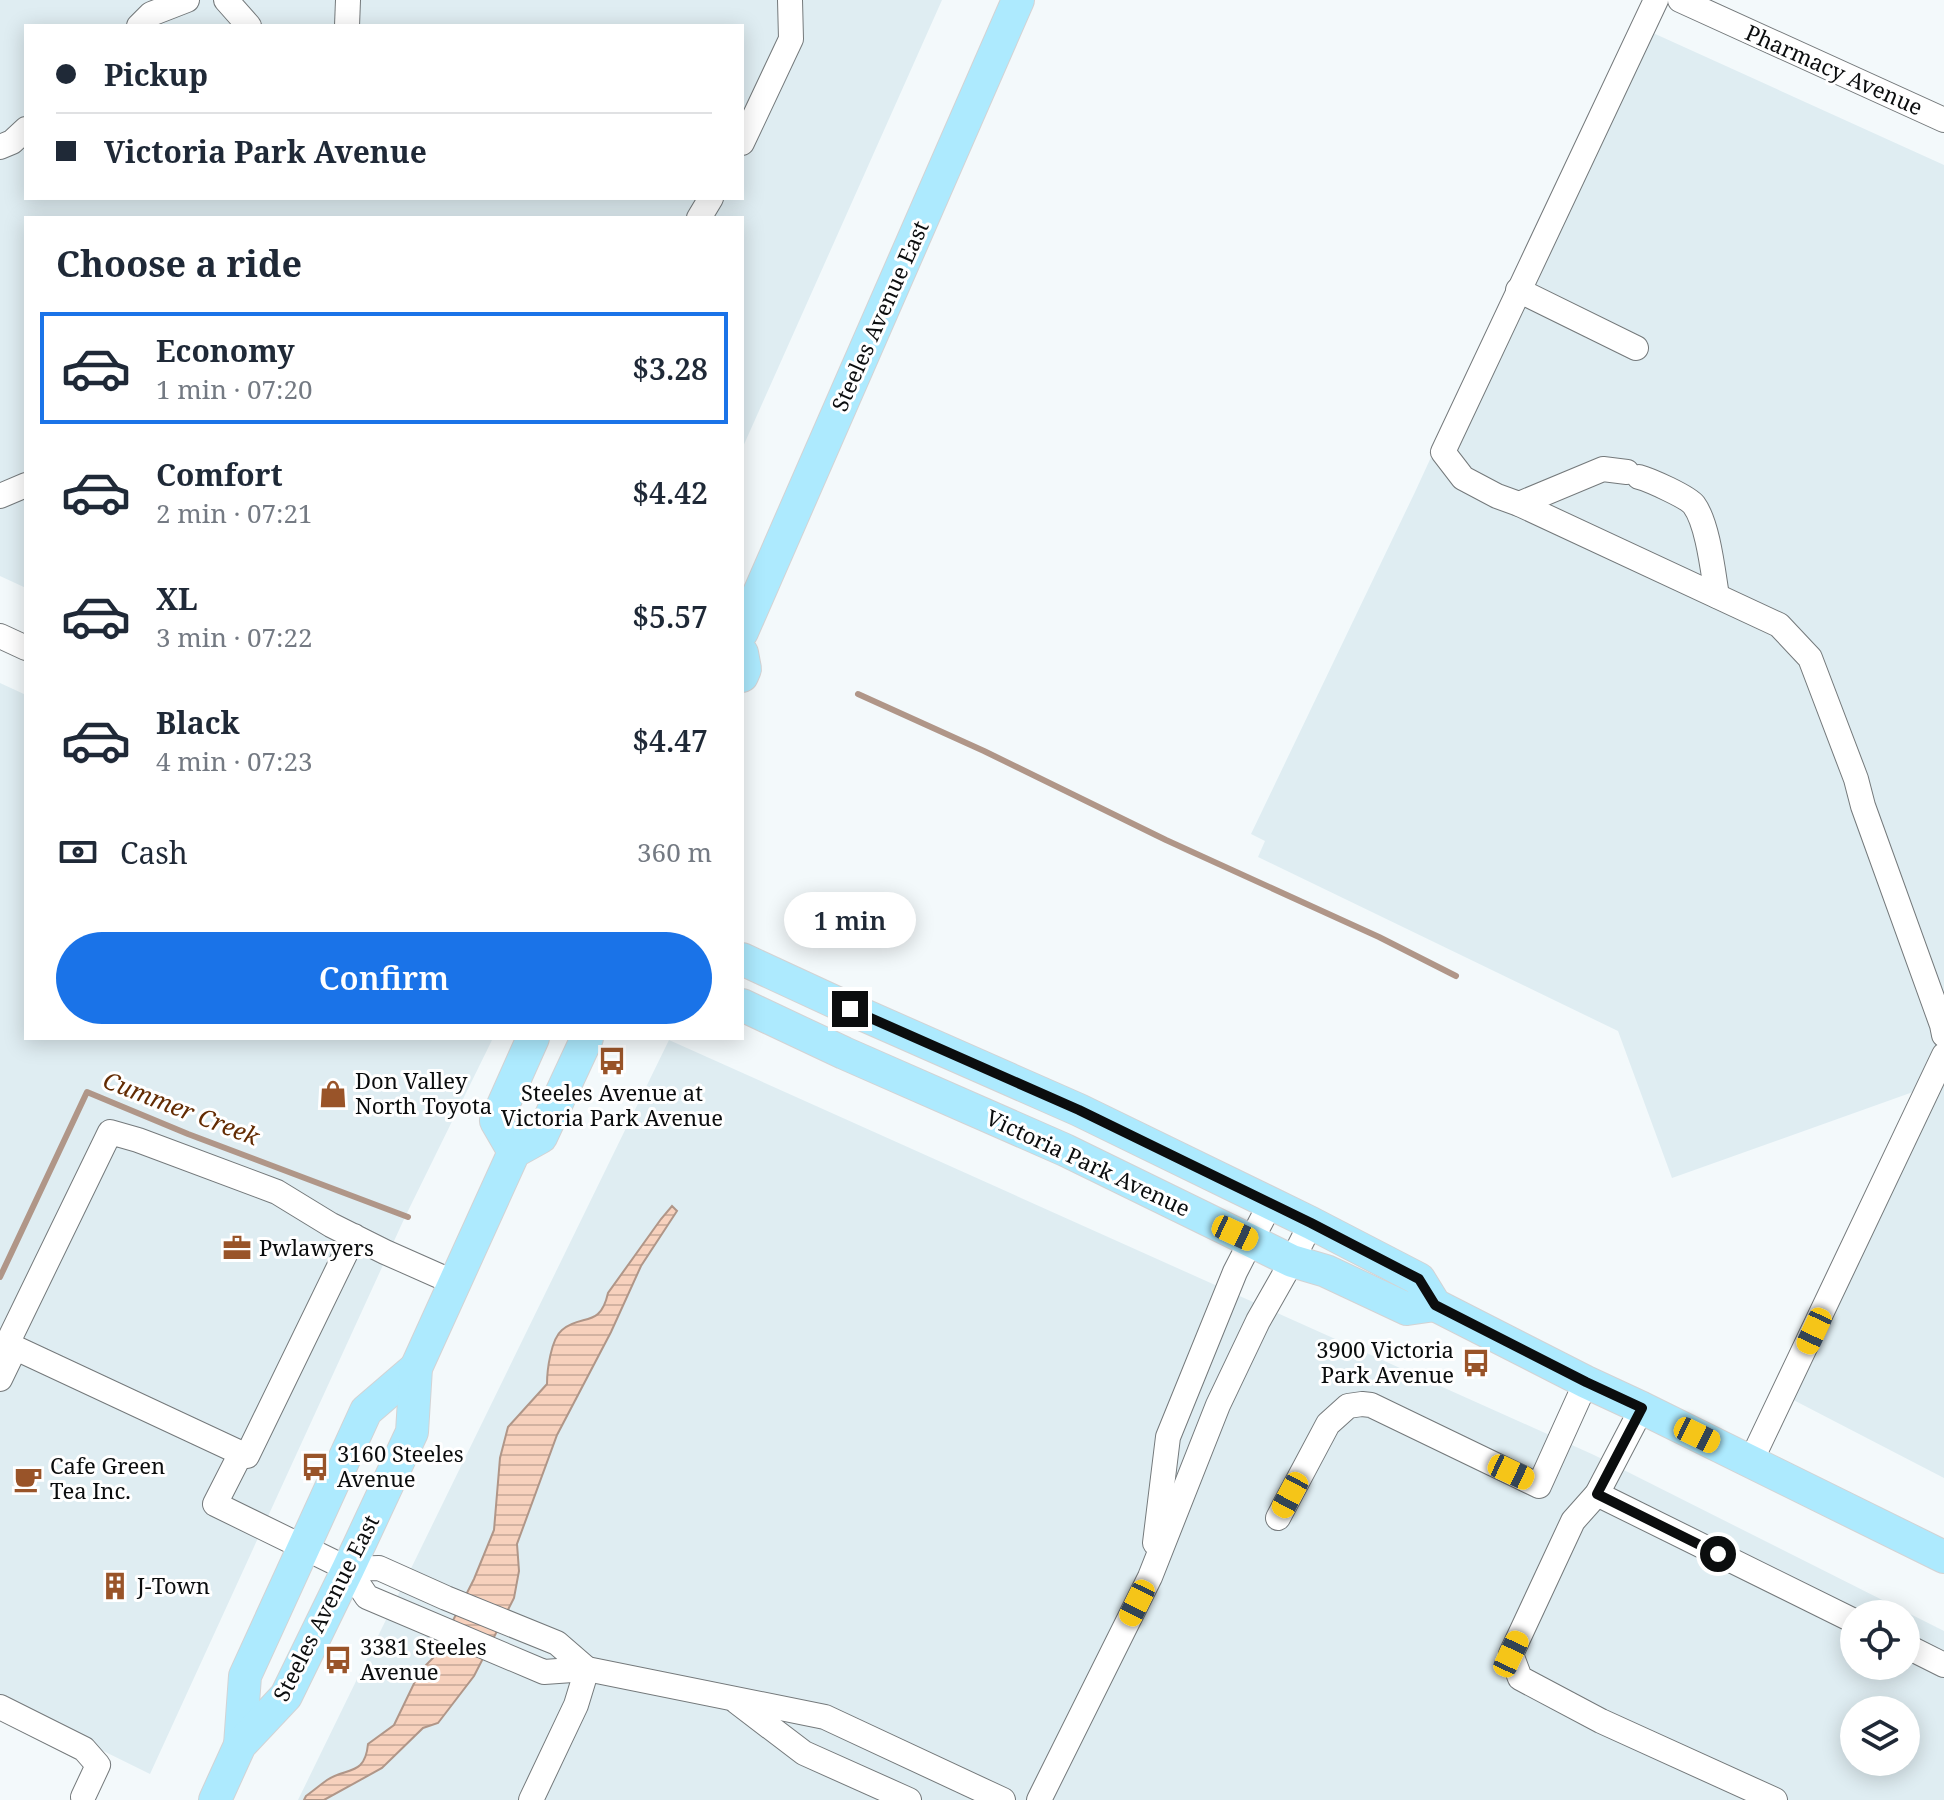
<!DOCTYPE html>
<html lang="en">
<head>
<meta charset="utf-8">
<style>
  :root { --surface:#fff; --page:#f6f6f7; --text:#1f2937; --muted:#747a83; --line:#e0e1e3; --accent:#1a73e8 }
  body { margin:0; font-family:"Noto Serif",serif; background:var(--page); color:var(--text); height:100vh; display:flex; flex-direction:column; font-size:30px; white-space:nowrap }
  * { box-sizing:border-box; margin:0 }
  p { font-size:26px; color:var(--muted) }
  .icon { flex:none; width:44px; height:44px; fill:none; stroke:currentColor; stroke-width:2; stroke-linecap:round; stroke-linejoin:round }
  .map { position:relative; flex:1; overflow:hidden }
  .details { position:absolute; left:24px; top:216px; width:720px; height:824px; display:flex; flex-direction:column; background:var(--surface); border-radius:0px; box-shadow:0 4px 20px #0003 }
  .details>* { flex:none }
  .banner { position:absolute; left:24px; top:24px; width:720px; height:176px; border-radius:0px; box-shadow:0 4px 20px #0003; display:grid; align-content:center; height:176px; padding:0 32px; background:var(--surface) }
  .controls { position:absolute; left:1840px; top:1600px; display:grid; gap:16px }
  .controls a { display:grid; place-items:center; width:80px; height:80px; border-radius:50%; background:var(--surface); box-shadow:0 4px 20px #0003; font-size:40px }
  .end { position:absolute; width:36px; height:36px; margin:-18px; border:10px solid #0b0d0e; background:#fff; box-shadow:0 0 0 4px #fff }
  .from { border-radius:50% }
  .bubble { position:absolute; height:56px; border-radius:28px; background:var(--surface); box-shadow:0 4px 20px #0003; font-size:26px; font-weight:600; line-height:56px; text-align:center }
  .car { position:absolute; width:24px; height:48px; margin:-24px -12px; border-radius:10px; box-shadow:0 0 6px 2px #0007; background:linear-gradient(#f5c518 24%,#345 0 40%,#f5c518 0 76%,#345 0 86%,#f5c518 0) }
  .banner b { display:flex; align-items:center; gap:28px; height:76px; font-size:30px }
  .banner b+b { border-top:2px solid var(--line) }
  .banner i { width:20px; height:20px; background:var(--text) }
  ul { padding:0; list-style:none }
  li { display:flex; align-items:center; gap:24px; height:112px; margin:0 16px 12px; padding:0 16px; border:4px solid transparent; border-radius:0px }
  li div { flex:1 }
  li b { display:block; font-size:30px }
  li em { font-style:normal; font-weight:600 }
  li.active { border-color:var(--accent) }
  li>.icon { width:72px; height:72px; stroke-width:1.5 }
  h2 { padding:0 32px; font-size:36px; line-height:96px }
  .pay { display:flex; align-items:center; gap:20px; height:88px; padding:0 32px; font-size:30px }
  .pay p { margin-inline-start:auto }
  .cta { display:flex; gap:16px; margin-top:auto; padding:16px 32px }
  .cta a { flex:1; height:92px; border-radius:48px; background:var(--accent); color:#fff; font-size:32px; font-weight:600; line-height:92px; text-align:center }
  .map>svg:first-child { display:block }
</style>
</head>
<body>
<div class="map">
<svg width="1944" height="1800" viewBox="0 0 1944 1800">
  <defs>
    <pattern id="water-rules" width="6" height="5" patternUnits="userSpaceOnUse" patternTransform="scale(2)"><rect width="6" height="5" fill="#f7d1bd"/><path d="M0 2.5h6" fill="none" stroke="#d2b2a1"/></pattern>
  </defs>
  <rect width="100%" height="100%" fill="#f3f9fb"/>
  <g fill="#dfedf2" fill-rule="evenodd">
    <path d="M0,0h942l-200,449v-231h-716v370l-26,-12zM26,26h716v172h-716z"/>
    <polygon points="1631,23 1944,165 1944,1478 1774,1390 1913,1092 1672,1178 1618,1031 1258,857 1265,841 1251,834 1415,492"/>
    <polygon points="0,683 26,695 26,1038 493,1038 405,1217 150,1774 0,1700"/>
    <path d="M669,1040l925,415 350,176v169h-1646zM1854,1614h52v52h-52zM1854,1710h52v52h-52z"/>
  </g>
  <path fill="url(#water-rules)" stroke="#b09688" stroke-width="2" d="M672,1206l5,5 -36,55 -30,66 -54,103 -40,109 2,27 -5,27 -40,78 -36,47 -15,5 -41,40 -58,32h-20l2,-4c7,-5 14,-11 21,-16 20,-13 38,-4 41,-36l26,-19 26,-54 15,-15 39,-77 20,-49 6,-72 8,-31 39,-43c0,-14 4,-45 15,-54 20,-17 38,-1 46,-37l53,-74z"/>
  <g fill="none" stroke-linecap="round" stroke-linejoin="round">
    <g stroke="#b09688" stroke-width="6">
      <polyline points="858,694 984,751 1166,840 1379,937 1456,976"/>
      <polyline points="0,1277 87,1092 188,1134 408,1217"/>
    </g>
    <defs>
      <g id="minor">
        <polyline points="226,0 249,26"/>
        <polyline points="1656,0 1443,452 1463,478 1497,496 1519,504 1779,625 1810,658 1856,779 1863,806 1942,1025 1944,1035"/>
        <polyline points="1680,0 1944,120"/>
        <polyline points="139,26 151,14 187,0"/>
        <polyline points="347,26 348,0"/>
        <polyline points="742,143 791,39 790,0"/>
        <polyline points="0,147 12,142 26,129"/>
        <polyline points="699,218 711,198"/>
        <polyline points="1518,290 1636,348"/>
        <path d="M1639,477c11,3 49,20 55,28 14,19 19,67 23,91"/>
        <polyline points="0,496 26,485"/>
        <polyline points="1519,504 1603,469 1627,472"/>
        <polyline points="0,636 26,648"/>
        <polyline points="354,1236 247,1456 7,1344 110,1132 138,1140 277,1192 331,1225 385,1252 455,1283"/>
        <polyline points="0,1379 15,1348"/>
        <polyline points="1642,1408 1597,1494 1573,1521 1511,1654 1520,1678 1601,1721 1775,1800"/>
        <polyline points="241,1453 215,1504 348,1569 379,1568 446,1598 557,1643 587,1669"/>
        <polyline points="1751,1461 1944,1055"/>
        <polyline points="1597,1494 1854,1621"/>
        <polyline points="1278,1518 1328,1424 1348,1406 1362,1404 1371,1405 1539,1486 1586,1382"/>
        <polyline points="1155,1543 1168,1437 1235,1272 1270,1204"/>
        <polyline points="348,1569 367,1597 544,1672 587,1669 825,1717 1003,1800"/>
        <polyline points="1906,1646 1944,1665"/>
        <polyline points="737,1702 804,1753 909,1800"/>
        <polyline points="0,1707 84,1749 98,1765 83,1797"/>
        <polyline points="531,1800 576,1705 587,1669"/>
        <polyline points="1039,1800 1150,1577 1218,1405 1258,1321 1292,1261 1311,1223"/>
      </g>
      <g id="major">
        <polyline points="742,632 1018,0"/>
        <polyline points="742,653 745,669 742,676"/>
        <polyline points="742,959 850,1009 1079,1110 1311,1223 1419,1279 1435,1305 1586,1382 1642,1408 1944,1557"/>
        <polyline points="742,1005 844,1053 1065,1150 1292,1261 1326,1271 1407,1309 1435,1305"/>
        <polyline points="514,1152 496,1121 533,1038"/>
        <polyline points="240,1745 245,1676 366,1411 416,1368"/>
        <polyline points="215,1800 240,1745 286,1696 348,1569 412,1432 416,1368 514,1152 541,1137 587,1038"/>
      </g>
    </defs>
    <use href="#minor" stroke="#74797b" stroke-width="26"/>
    <use href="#major" stroke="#d3d3d4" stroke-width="34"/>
    <use href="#minor" stroke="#fff" stroke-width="24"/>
    <use href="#major" stroke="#adeafe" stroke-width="32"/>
  </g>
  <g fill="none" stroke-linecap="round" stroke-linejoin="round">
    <polyline stroke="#0b0d0e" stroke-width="10" points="850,1009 1079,1110 1311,1223 1419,1279 1435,1305 1586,1382 1642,1408 1597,1494 1718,1554"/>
  </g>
  <defs>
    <symbol id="bus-bare" viewBox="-9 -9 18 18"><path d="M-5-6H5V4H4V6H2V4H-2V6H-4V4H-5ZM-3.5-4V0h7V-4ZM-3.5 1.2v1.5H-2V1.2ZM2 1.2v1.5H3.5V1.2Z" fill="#995429" stroke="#fff" stroke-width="2.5" paint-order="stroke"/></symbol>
    <symbol id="shop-bare" viewBox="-9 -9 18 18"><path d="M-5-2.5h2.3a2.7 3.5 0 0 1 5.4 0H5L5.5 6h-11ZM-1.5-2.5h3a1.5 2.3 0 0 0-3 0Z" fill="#995429" stroke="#fff" stroke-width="2.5" paint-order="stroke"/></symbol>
    <symbol id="office-bare" viewBox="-9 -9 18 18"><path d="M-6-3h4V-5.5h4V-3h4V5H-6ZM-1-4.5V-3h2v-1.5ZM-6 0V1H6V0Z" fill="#995429" stroke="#fff" stroke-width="2.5" paint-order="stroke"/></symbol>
    <symbol id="cafe-bare" viewBox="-9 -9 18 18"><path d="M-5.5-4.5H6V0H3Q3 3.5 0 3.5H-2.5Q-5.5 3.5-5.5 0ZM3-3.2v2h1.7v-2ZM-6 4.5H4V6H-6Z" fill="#995429" stroke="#fff" stroke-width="2.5" paint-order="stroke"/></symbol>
    <symbol id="building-bare" viewBox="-9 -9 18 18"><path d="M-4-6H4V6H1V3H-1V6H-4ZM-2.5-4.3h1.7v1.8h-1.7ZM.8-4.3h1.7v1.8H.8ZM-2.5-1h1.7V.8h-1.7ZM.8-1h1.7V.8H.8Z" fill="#995429" stroke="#fff" stroke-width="2.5" paint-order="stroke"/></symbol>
  </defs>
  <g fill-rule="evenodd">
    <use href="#bus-bare" x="592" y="1041" width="40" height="40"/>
    <use href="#shop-bare" x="313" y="1074" width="40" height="40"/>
    <use href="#office-bare" x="217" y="1228" width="40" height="40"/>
    <use href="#bus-bare" x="1456" y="1343" width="40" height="40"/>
    <use href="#bus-bare" x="295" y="1447" width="40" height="40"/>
    <use href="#cafe-bare" x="8" y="1459" width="40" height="40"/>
    <use href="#building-bare" x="95" y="1566" width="40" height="40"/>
    <use href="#bus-bare" x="318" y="1640" width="40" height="40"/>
  </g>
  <g text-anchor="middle" stroke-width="6" stroke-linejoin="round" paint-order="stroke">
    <g font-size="22" fill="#0b0d0e" stroke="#fff">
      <text transform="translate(1834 70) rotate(24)" y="8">Pharmacy Avenue</text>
      <text transform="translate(880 316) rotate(-66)" y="8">Steeles Avenue East</text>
      <text transform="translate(1088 1163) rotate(25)" y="8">Victoria Park Avenue</text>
      <text transform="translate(326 1608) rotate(-63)" y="8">Steeles Avenue East</text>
    </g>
    <g font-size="22" fill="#0b0d0e" stroke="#fff" text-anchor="start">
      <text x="355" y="1089">Don Valley<tspan x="355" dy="25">North Toyota</tspan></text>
      <text x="612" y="1101" text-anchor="middle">Steeles Avenue at<tspan x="612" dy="25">Victoria Park Avenue</tspan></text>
      <text x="259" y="1256">Pwlawyers</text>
      <text x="1454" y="1358" text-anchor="end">3900 Victoria<tspan x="1454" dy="25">Park Avenue</tspan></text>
      <text x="337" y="1462">3160 Steeles<tspan x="337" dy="25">Avenue</tspan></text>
      <text x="50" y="1474">Cafe Green<tspan x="50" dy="25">Tea Inc.</tspan></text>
      <text x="137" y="1594">J-Town</text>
      <text x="360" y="1655">3381 Steeles<tspan x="360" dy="25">Avenue</tspan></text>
    </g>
    <g font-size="24" font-style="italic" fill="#632b02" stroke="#fff">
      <text transform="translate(181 1109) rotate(21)" y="8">Cummer Creek</text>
    </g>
  </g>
</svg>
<div class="controls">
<a><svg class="icon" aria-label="locate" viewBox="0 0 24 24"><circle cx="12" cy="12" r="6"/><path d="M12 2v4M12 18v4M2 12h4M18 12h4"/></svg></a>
<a><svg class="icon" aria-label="layers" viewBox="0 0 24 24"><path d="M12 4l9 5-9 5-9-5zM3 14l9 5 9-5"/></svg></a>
</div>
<i class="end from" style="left:1718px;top:1554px"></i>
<i class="end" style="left:850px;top:1009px"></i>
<div class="bubble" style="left:784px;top:892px;width:132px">1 min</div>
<i class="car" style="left:1235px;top:1233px;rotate:115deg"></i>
<i class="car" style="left:1814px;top:1331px;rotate:205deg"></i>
<i class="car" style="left:1697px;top:1435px;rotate:116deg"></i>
<i class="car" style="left:1511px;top:1472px;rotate:115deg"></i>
<i class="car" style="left:1290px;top:1495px;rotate:208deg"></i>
<i class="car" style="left:1137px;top:1603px;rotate:206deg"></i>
<i class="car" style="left:1511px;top:1654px;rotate:25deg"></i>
<div class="banner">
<b><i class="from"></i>Pickup</b>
<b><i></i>Victoria Park Avenue</b>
</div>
<section class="details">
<h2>Choose a ride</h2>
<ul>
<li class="active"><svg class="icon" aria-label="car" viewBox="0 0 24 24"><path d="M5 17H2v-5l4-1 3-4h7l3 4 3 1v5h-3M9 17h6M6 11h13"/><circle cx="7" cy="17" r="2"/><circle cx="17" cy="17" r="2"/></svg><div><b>Economy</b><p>1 min · 07:20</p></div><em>$3.28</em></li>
<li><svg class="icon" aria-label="car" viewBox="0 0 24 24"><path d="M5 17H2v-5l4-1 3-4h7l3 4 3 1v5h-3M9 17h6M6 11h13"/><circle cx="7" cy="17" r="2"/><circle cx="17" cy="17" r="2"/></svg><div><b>Comfort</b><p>2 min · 07:21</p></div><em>$4.42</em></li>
<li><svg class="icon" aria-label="car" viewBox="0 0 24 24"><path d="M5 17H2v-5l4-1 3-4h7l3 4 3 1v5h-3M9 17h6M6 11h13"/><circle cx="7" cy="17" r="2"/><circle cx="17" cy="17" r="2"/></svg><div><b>XL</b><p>3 min · 07:22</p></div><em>$5.57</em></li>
<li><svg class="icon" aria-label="car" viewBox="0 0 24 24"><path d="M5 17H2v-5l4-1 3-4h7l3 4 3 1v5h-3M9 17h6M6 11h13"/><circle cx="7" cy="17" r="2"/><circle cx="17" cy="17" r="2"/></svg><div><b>Black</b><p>4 min · 07:23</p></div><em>$4.47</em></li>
</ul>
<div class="pay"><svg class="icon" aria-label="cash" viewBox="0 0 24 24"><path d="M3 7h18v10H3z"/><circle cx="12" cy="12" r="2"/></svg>Cash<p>360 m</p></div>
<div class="cta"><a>Confirm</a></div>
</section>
</div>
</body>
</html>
